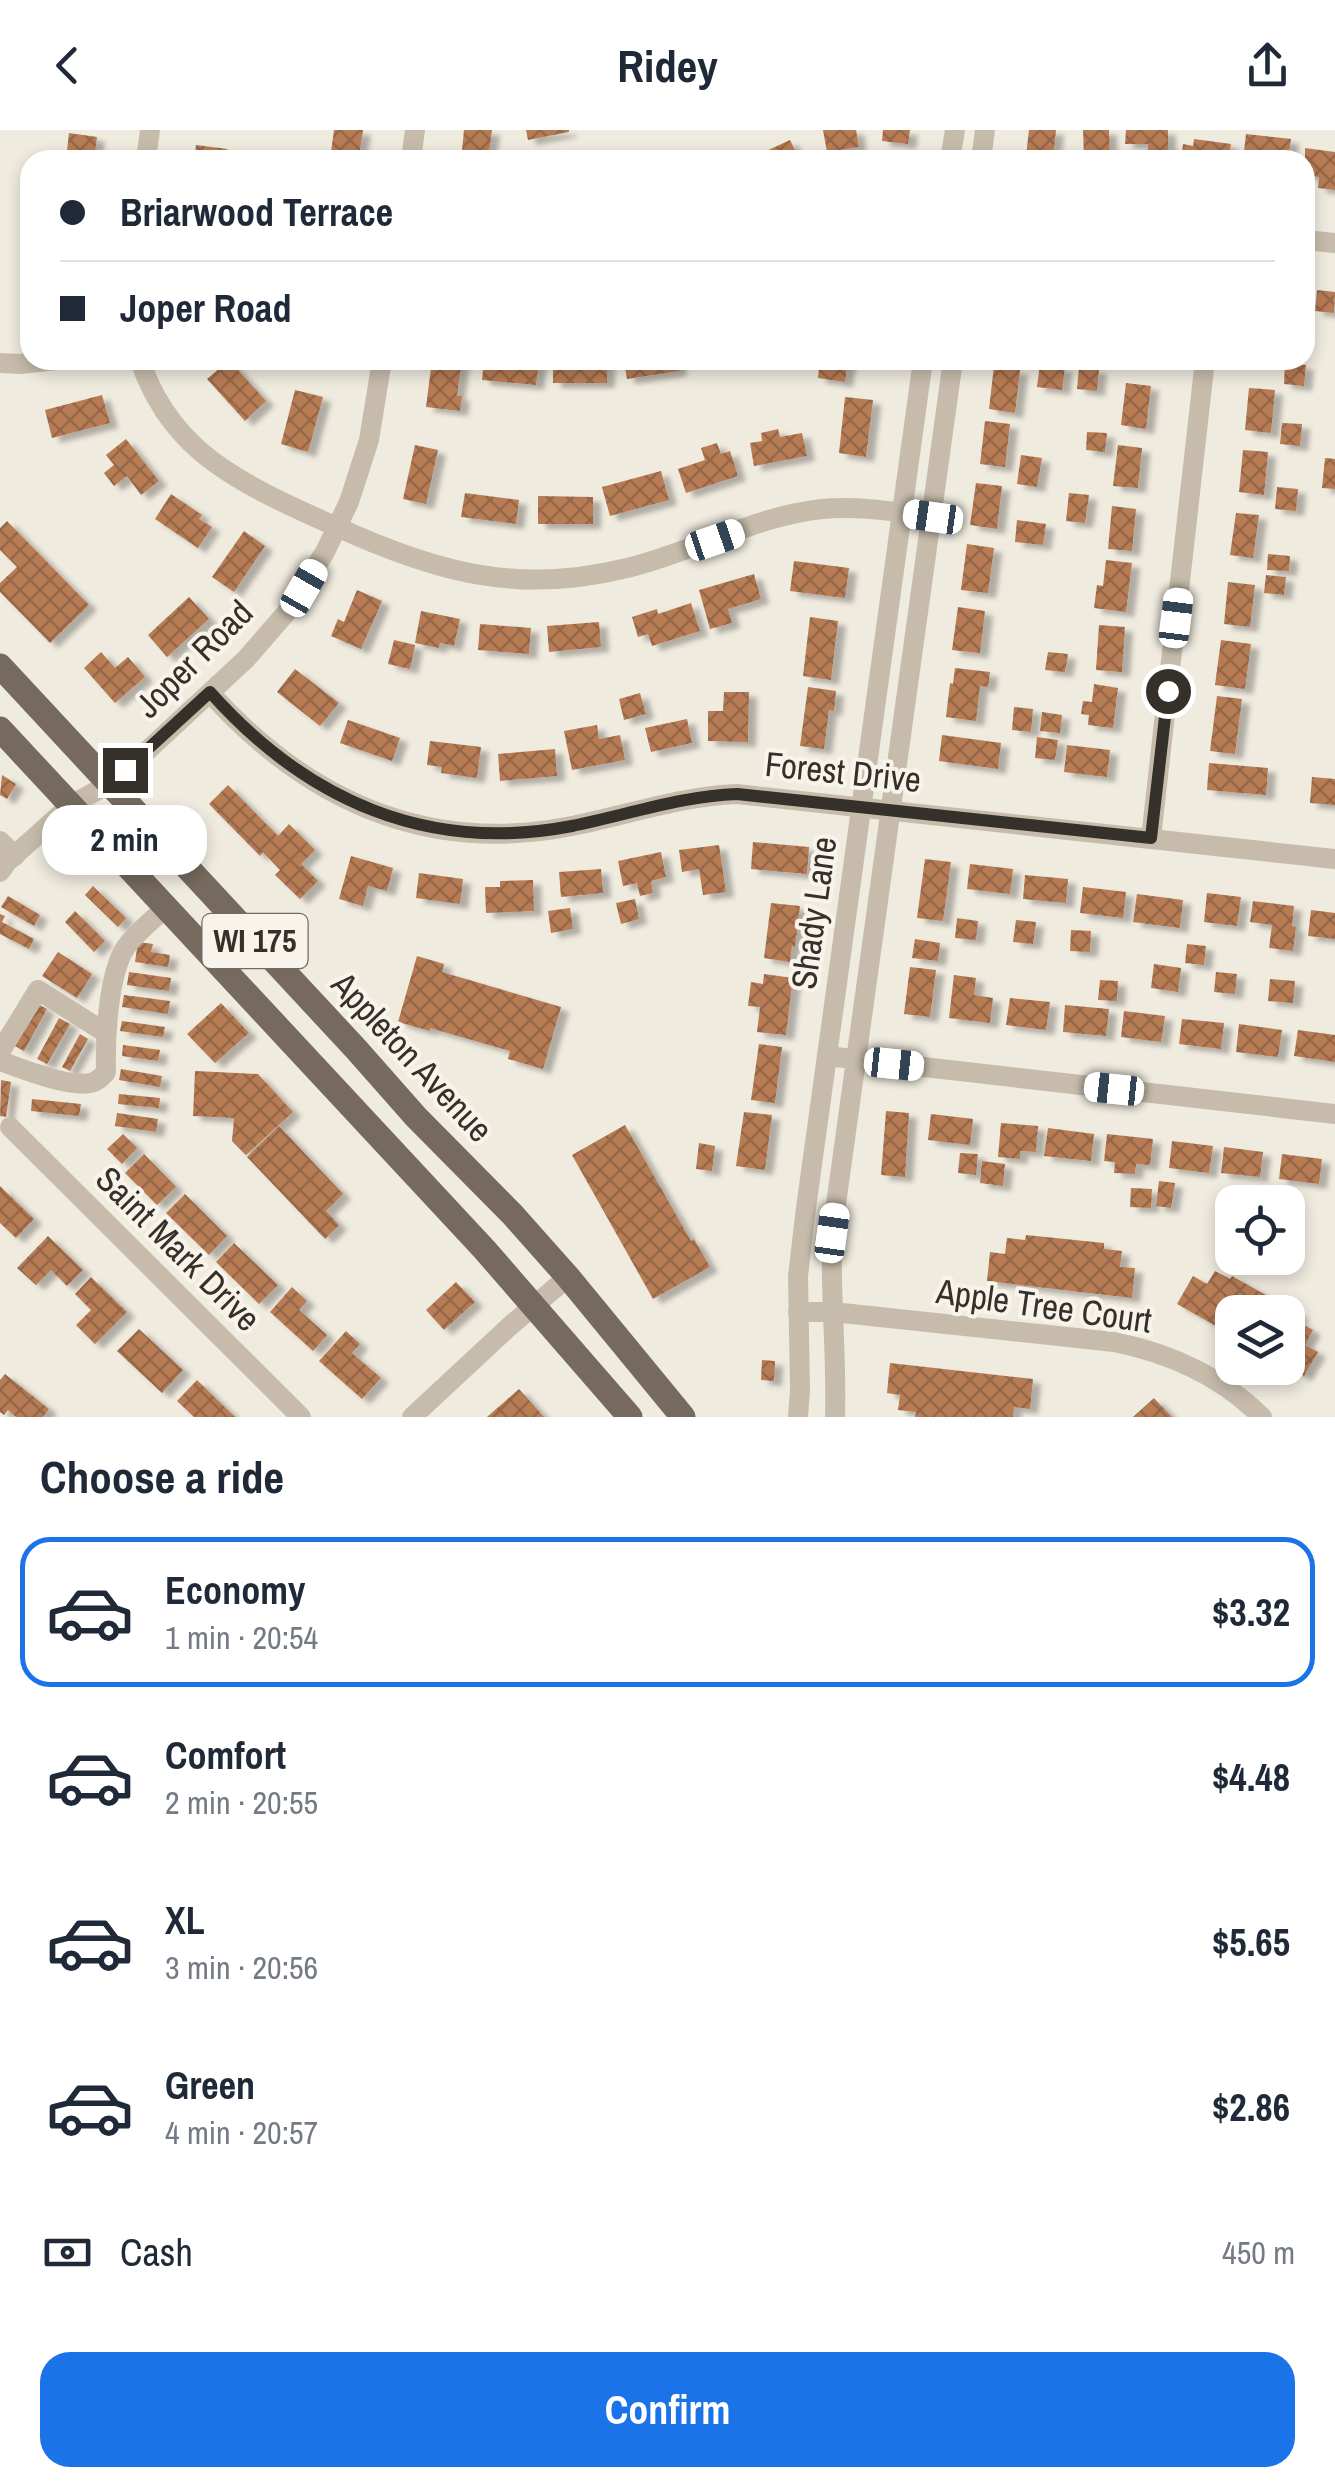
<!DOCTYPE html>
<html lang="en">
<head>
<meta charset="utf-8">
<style>
  :root { --surface:#fff; --page:#f6f6f7; --text:#1f2937; --muted:#747a83; --line:#e0e1e3; --accent:#1a73e8 }
  body { margin:0; font-family:"Archivo Narrow",sans-serif; background:var(--page); color:var(--text); height:100vh; display:flex; flex-direction:column; font-size:38px; white-space:nowrap }
  * { box-sizing:border-box; margin:0 }
  p { font-size:32px; color:var(--muted) }
  .icon { flex:none; width:55px; height:55px; fill:none; stroke:currentColor; stroke-width:2; stroke-linecap:round; stroke-linejoin:round }
  .map { position:relative; height:1287px; overflow:hidden }
  .sheet { display:flex; flex-direction:column; background:var(--surface); flex:1 }
  .sheet>* { flex:none }
  .guide { position:absolute; left:20px; top:20px; width:1295px; height:220px; border-radius:30px; box-shadow:0 5px 15px #0003; display:grid; align-content:center; height:220px; padding:0 40px; background:var(--surface) }
  .fabs { position:absolute; left:1215px; top:1055px; display:grid; gap:20px }
  .fabs a { display:grid; place-items:center; width:90px; height:90px; border-radius:20px; background:var(--surface); box-shadow:0 5px 15px #0003; font-size:50px }
  .end { position:absolute; width:45px; height:45px; margin:-22px; border:12px solid #36302a; background:#fff; box-shadow:0 0 0 5px #fff }
  .from { border-radius:50% }
  .bubble { position:absolute; height:70px; border-radius:30px; background:var(--surface); box-shadow:0 5px 15px #0003; font-size:32px; font-weight:800; line-height:70px; text-align:center }
  .car { position:absolute; width:30px; height:60px; margin:-30px -15px; border-radius:12px; box-shadow:0 0 8px 2px #0007; background:linear-gradient(#fff 24%,#345 0 40%,#fff 0 76%,#345 0 86%,#fff 0) }
  .guide b { display:flex; align-items:center; gap:35px; height:95px; font-size:38px }
  .guide b+b { border-top:2px solid var(--line) }
  .guide i { width:25px; height:25px; background:var(--text) }
  ul { padding:0; list-style:none }
  li { display:flex; align-items:center; gap:30px; height:150px; margin:0 20px 15px; padding:0 20px; border:5px solid transparent; border-radius:30px }
  li div { flex:1 }
  li b { display:block; font-size:38px }
  li em { font-style:normal; font-weight:800 }
  li.selected { border-color:var(--accent) }
  li>.icon { width:90px; height:90px; stroke-width:1.5 }
  h2 { padding:0 40px; font-size:45px; line-height:120px }
  .pay { display:flex; align-items:center; gap:25px; height:110px; padding:0 40px; font-size:38px }
  .pay p { margin-inline-start:auto }
  .action { display:flex; gap:20px; margin-top:auto; padding:20px 40px }
  .action a { flex:1; height:115px; border-radius:30px; background:var(--accent); color:#fff; font-size:40px; font-weight:800; line-height:115px; text-align:center }
  header { display:flex; justify-content:space-between; align-items:center; height:130px; padding:0 40px; background:var(--surface); font-size:45px; font-weight:800 }
  .map>svg:first-child { display:block }
</style>
</head>
<body>
<header><svg class="icon" aria-label="back" viewBox="0 0 24 24"><path d="M15 5l-7 7 7 7"/></svg>Ridey<svg class="icon" aria-label="share" viewBox="0 0 24 24"><path d="M12 15V3M7 8l5-5 5 5M5 13v7h14v-7"/></svg></header>
<div class="map">
<svg width="1335" height="1287" viewBox="0 0 1335 1287">
  <defs>
    <pattern id="building-cross-hatch" width="8" height="8" patternUnits="userSpaceOnUse" patternTransform="scale(2.5)"><rect width="8" height="8" fill="#b87c55"/><path d="M0 0l8 8M0 8l8-8" fill="none" stroke="#966647"/></pattern>
    <filter id="shadow"><feDropShadow dx="8" dy="5" stdDeviation="2.5" flood-color="#0004"/></filter>
  </defs>
  <rect width="100%" height="100%" fill="#f0ebdf"/>
  <g fill="url(#building-cross-hatch)" filter="url(#shadow)">
    <polygon points="334,0 363,0 359,26 331,22"/>
    <polygon points="464,0 492,0 488,30 461,30"/>
    <polygon points="526,0 569,0 569,2 528,10"/>
    <polygon points="823,0 856,0 859,17 827,22"/>
    <polygon points="883,0 910,0 908,14 882,11"/>
    <polygon points="1029,0 1056,0 1053,29 1026,26"/>
    <polygon points="1083,0 1109,0 1110,28 1084,29"/>
    <polygon points="1126,0 1168,0 1168,30 1147,30 1148,14 1125,14"/>
    <polygon points="69,3 97,7 94,30 66,30"/>
    <polygon points="1246,4 1291,9 1288,30 1243,30"/>
    <polygon points="1194,9 1231,14 1228,30 1181,30 1183,14 1193,16"/>
    <polygon points="790,10 800,30 747,30"/>
    <polygon points="196,15 227,19 225,30 194,30"/>
    <polygon points="1305,18 1335,22 1335,60 1318,58 1319,47 1305,45"/>
    <polygon points="1317,160 1335,162 1334,183 1315,181"/>
    <polygon points="229,230 266,271 245,291 207,249"/>
    <polygon points="432,230 462,230 457,266 462,266 460,281 426,277"/>
    <polygon points="484,230 539,231 536,255 482,250"/>
    <rect x="553" y="230" width="54" height="23"/>
    <polygon points="624,230 677,230 679,241 627,249"/>
    <polygon points="820,230 848,230 845,252 818,248"/>
    <polygon points="1285,233 1306,235 1304,256 1284,254"/>
    <polygon points="1040,234 1065,237 1062,260 1037,257"/>
    <polygon points="994,236 1020,240 1015,283 989,279"/>
    <polygon points="1079,237 1099,239 1097,261 1077,259"/>
    <polygon points="1126,253 1151,256 1146,299 1121,295"/>
    <polygon points="1249,258 1275,260 1271,303 1245,300"/>
    <polygon points="295,260 323,267 308,322 281,314"/>
    <polygon points="102,265 110,293 52,308 45,280"/>
    <polygon points="845,267 873,270 866,327 839,323"/>
    <polygon points="985,291 1010,294 1005,337 980,334"/>
    <polygon points="1282,293 1302,294 1300,316 1280,314"/>
    <polygon points="778,299 780,307 802,303 807,326 754,336 750,313 762,311 761,303"/>
    <polygon points="1087,302 1107,303 1105,322 1086,320"/>
    <polygon points="126,309 159,351 141,365 127,346 114,356 104,343 114,335 106,325"/>
    <polygon points="717,313 721,324 730,321 738,346 686,363 678,339 705,330 701,318"/>
    <polygon points="415,315 438,320 426,374 403,369"/>
    <polygon points="1118,315 1142,318 1138,358 1113,356"/>
    <polygon points="1243,320 1268,322 1264,365 1239,362"/>
    <polygon points="1021,325 1042,328 1037,357 1017,354"/>
    <polygon points="1325,328 1335,329 1335,359 1322,358"/>
    <polygon points="661,341 669,370 610,386 602,357"/>
    <polygon points="976,353 1002,356 997,399 970,395"/>
    <polygon points="1277,357 1298,359 1296,381 1275,379"/>
    <polygon points="465,363 519,370 516,394 461,387"/>
    <polygon points="1069,363 1089,365 1085,393 1066,391"/>
    <polygon points="171,364 202,385 199,389 212,397 198,418 155,389"/>
    <polygon points="538,366 593,367 593,394 538,394"/>
    <polygon points="1112,376 1136,379 1132,421 1108,419"/>
    <polygon points="1236,383 1259,385 1253,428 1230,425"/>
    <polygon points="1017,390 1046,394 1043,415 1015,412"/>
    <polygon points="7,391 89,475 50,513 0,462 0,453 17,437 0,420 0,398"/>
    <polygon points="244,401 265,416 234,462 212,447"/>
    <polygon points="967,414 994,418 988,463 961,460"/>
    <polygon points="1268,424 1290,426 1289,441 1267,440"/>
    <polygon points="1106,430 1132,433 1126,482 1094,478 1097,455 1103,456"/>
    <polygon points="794,431 849,438 845,468 790,461"/>
    <polygon points="754,444 761,469 728,479 732,493 710,499 699,460"/>
    <polygon points="1266,445 1286,447 1284,465 1264,463"/>
    <polygon points="1228,452 1255,455 1250,497 1224,494"/>
    <polygon points="357,460 382,471 361,519 331,506 338,489 344,492"/>
    <polygon points="189,467 209,489 167,527 148,505"/>
    <polygon points="691,473 700,501 652,516 648,504 638,507 632,487 657,479 658,484"/>
    <polygon points="958,477 985,481 980,523 952,520"/>
    <polygon points="421,481 460,489 454,516 440,513 439,518 415,513"/>
    <polygon points="810,487 838,491 831,550 803,546"/>
    <polygon points="599,492 601,517 549,522 547,496"/>
    <polygon points="480,494 531,498 529,524 478,520"/>
    <polygon points="1099,495 1125,497 1122,542 1096,540"/>
    <polygon points="394,510 415,515 410,539 388,534"/>
    <polygon points="1221,510 1251,514 1245,559 1215,555"/>
    <polygon points="101,522 115,538 128,527 145,547 115,573 84,538"/>
    <polygon points="1048,522 1068,524 1065,542 1045,540"/>
    <polygon points="955,538 990,542 988,557 980,556 976,591 946,587 950,553 953,554"/>
    <polygon points="295,539 339,573 320,596 277,562"/>
    <polygon points="1094,554 1118,558 1113,598 1088,595 1089,585 1081,584 1083,571 1092,572"/>
    <polygon points="808,557 836,561 834,581 829,580 824,619 800,616"/>
    <polygon points="724,562 749,562 748,612 708,611 708,581 723,581"/>
    <polygon points="640,563 646,584 624,590 619,569"/>
    <polygon points="1217,566 1242,569 1235,624 1210,621"/>
    <polygon points="1014,577 1033,579 1031,602 1012,600"/>
    <polygon points="1042,582 1062,585 1060,603 1040,601"/>
    <polygon points="687,589 692,613 651,622 645,598"/>
    <polygon points="348,590 400,608 392,631 340,613"/>
    <polygon points="597,595 599,609 620,605 625,630 572,640 564,601"/>
    <polygon points="942,605 1001,613 998,639 939,631"/>
    <polygon points="1037,607 1058,610 1055,630 1035,628"/>
    <polygon points="430,611 481,617 477,648 441,643 442,637 427,635"/>
    <polygon points="1067,615 1110,620 1107,647 1064,642"/>
    <polygon points="555,619 557,646 500,651 498,624"/>
    <polygon points="1209,633 1268,638 1266,665 1207,660"/>
    <polygon points="2,645 16,654 7,669 0,665"/>
    <polygon points="1312,647 1335,649 1335,675 1310,673"/>
    <polygon points="228,655 278,706 289,694 315,720 301,734 318,751 300,769 275,745 280,740 263,722 260,726 209,674"/>
    <polygon points="753,712 809,717 807,744 751,739"/>
    <polygon points="719,715 726,762 703,765 699,739 682,742 679,720"/>
    <polygon points="661,722 666,747 651,751 653,763 640,766 637,753 623,756 618,731"/>
    <polygon points="351,726 393,738 387,761 368,756 363,776 339,769"/>
    <polygon points="925,729 951,732 943,791 917,788"/>
    <polygon points="970,734 1013,739 1010,764 967,759"/>
    <polygon points="601,739 603,763 561,767 559,742"/>
    <polygon points="419,743 463,749 460,774 416,768"/>
    <polygon points="1025,745 1068,749 1066,773 1023,769"/>
    <polygon points="533,750 534,781 486,783 485,757 500,757 500,751"/>
    <polygon points="93,756 126,788 118,797 85,765"/>
    <polygon points="1083,757 1126,762 1123,788 1080,783"/>
    <polygon points="1207,763 1241,767 1237,796 1204,792"/>
    <polygon points="1137,764 1183,770 1180,798 1133,792"/>
    <polygon points="8,766 40,785 34,796 1,777"/>
    <polygon points="635,769 639,789 621,794 616,773"/>
    <polygon points="1253,771 1294,776 1292,796 1296,797 1293,821 1269,818 1272,795 1250,792"/>
    <polygon points="771,773 800,776 795,817 792,816 790,832 764,828"/>
    <polygon points="570,778 573,799 551,803 548,781"/>
    <polygon points="1311,780 1335,783 1335,809 1308,806"/>
    <polygon points="75,781 105,811 94,822 65,792"/>
    <polygon points="0,784 5,786 2,792 34,809 29,819 0,804"/>
    <polygon points="957,788 978,791 976,810 955,808"/>
    <polygon points="1016,790 1036,792 1033,814 1013,812"/>
    <polygon points="1071,800 1091,801 1090,822 1070,821"/>
    <polygon points="915,809 940,813 938,831 912,828"/>
    <polygon points="138,812 153,814 151,822 170,825 168,837 135,832"/>
    <polygon points="1187,814 1206,816 1204,835 1185,833"/>
    <polygon points="58,822 92,844 77,868 42,846"/>
    <polygon points="417,826 444,834 442,842 561,877 543,939 508,929 510,921 430,898 430,901 398,892"/>
    <polygon points="1154,834 1181,838 1178,862 1151,858"/>
    <polygon points="910,837 936,840 930,887 904,884"/>
    <polygon points="129,842 171,848 169,861 127,855"/>
    <polygon points="1216,842 1237,844 1235,864 1214,862"/>
    <polygon points="764,844 793,848 786,905 757,902 760,877 748,876 751,852 763,854"/>
    <polygon points="954,845 976,848 974,865 993,868 990,893 949,888"/>
    <polygon points="1270,849 1295,851 1293,873 1268,871"/>
    <polygon points="1100,850 1118,851 1117,871 1098,870"/>
    <polygon points="124,865 170,871 168,884 122,877"/>
    <polygon points="1010,868 1050,872 1046,900 1006,895"/>
    <polygon points="36,873 47,879 24,921 13,915"/>
    <polygon points="221,873 249,903 215,933 187,904"/>
    <polygon points="1065,875 1109,879 1106,906 1063,902"/>
    <polygon points="1124,881 1165,886 1161,912 1121,907"/>
    <polygon points="59,888 70,894 47,934 37,929"/>
    <polygon points="1182,889 1224,893 1221,919 1179,914"/>
    <polygon points="122,891 165,897 163,907 120,901"/>
    <polygon points="1239,894 1282,900 1278,927 1236,922"/>
    <polygon points="1298,900 1335,905 1335,932 1294,926"/>
    <polygon points="80,904 88,909 70,941 62,937"/>
    <polygon points="759,914 782,917 775,973 751,970"/>
    <polygon points="123,915 160,920 158,931 122,926"/>
    <polygon points="121,939 162,946 160,957 119,950"/>
    <polygon points="195,941 258,944 293,982 246,1025 232,1011 234,988 193,986"/>
    <polygon points="1,950 11,952 6,987 0,986"/>
    <polygon points="119,964 160,968 159,978 118,974"/>
    <polygon points="32,969 81,974 79,986 31,981"/>
    <polygon points="886,981 909,983 905,1047 881,1045"/>
    <polygon points="744,982 772,985 765,1040 736,1036"/>
    <polygon points="117,983 158,989 156,1002 115,996"/>
    <polygon points="931,984 973,989 970,1015 928,1010"/>
    <polygon points="1001,993 1038,996 1036,1022 1020,1021 1020,1029 998,1027"/>
    <polygon points="625,995 691,1111 694,1109 710,1137 653,1169 572,1025"/>
    <polygon points="279,996 343,1064 326,1081 339,1095 325,1109 247,1027"/>
    <polygon points="1048,998 1094,1004 1091,1031 1044,1026"/>
    <polygon points="123,1004 137,1018 122,1034 107,1019"/>
    <polygon points="1107,1004 1153,1009 1150,1035 1136,1034 1135,1044 1114,1043 1115,1032 1104,1031"/>
    <polygon points="1172,1011 1213,1016 1209,1043 1169,1038"/>
    <polygon points="699,1013 715,1016 712,1041 696,1039"/>
    <polygon points="1224,1017 1263,1022 1260,1047 1221,1043"/>
    <polygon points="960,1023 978,1024 976,1045 958,1043"/>
    <polygon points="144,1024 176,1057 157,1075 125,1043"/>
    <polygon points="1282,1024 1322,1029 1319,1054 1279,1049"/>
    <polygon points="982,1031 1005,1034 1003,1056 980,1053"/>
    <polygon points="1159,1051 1175,1053 1171,1078 1156,1076"/>
    <polygon points="0,1056 34,1089 16,1108 0,1093"/>
    <polygon points="1131,1058 1152,1059 1151,1078 1130,1077"/>
    <polygon points="1250,1058 1267,1059 1266,1072 1249,1072"/>
    <polygon points="185,1064 227,1106 209,1125 166,1083"/>
    <polygon points="1026,1105 1104,1113 1104,1119 1122,1121 1120,1137 1135,1138 1132,1168 987,1151 990,1122 1005,1124 1007,1108 1025,1110"/>
    <polygon points="48,1106 83,1140 67,1156 51,1140 36,1155 17,1138"/>
    <polygon points="234,1113 278,1155 259,1174 216,1132"/>
    <polygon points="1215,1141 1230,1149 1232,1146 1300,1184 1297,1191 1313,1200 1305,1215 1318,1222 1304,1246 1288,1237 1288,1182 1232,1182 1232,1205 1177,1174 1193,1146 1207,1154"/>
    <polygon points="91,1147 127,1182 95,1214 76,1195 91,1180 75,1164"/>
    <polygon points="456,1152 475,1172 444,1200 426,1180"/>
    <polygon points="292,1157 307,1171 299,1180 327,1205 313,1221 270,1182"/>
    <polygon points="139,1199 183,1240 162,1263 117,1221"/>
    <polygon points="346,1201 360,1214 352,1223 381,1248 362,1269 319,1231"/>
    <polygon points="762,1230 775,1231 774,1251 761,1250"/>
    <polygon points="890,1233 1033,1249 1030,1279 1014,1277 1013,1287 915,1287 916,1282 898,1280 900,1265 887,1263"/>
    <polygon points="5,1244 49,1279 43,1287 16,1287 8,1280 4,1285 0,1282 0,1250"/>
    <polygon points="197,1250 235,1287 194,1287 177,1271"/>
    <polygon points="519,1259 544,1287 487,1287"/>
    <polygon points="1154,1268 1172,1287 1133,1287"/>
  </g>
  <g fill="none" stroke-linecap="round" stroke-linejoin="round">
    <g stroke="#c7bcac" stroke-width="20">
      <polyline points="146,30 150,0"/>
      <polyline points="411,30 415,0"/>
      <polyline points="950,30 955,0"/>
      <polyline points="981,30 985,0"/>
      <polyline points="1305,110 1335,113"/>
      <path d="M140,230c26,79 82,114 153,147 116,54 204,93 334,61 66,-16 128,-52 195,-59 30,-3 61,1 91,5"/>
      <polyline points="0,233 20,234 56,230"/>
      <path d="M210,563c97,107 216,162 362,133 55,-11 109,-30 165,-32l598,65"/>
      <polyline points="1151,708 1205,230"/>
      <polyline points="0,711 15,726"/>
      <polyline points="0,742 7,732 71,675 109,654 135,632 246,529 286,483 325,422 349,372 369,310 382,230"/>
      <polyline points="0,922 38,860 106,903"/>
      <polyline points="827,926 1335,984"/>
      <path d="M0,931c21,7 73,29 94,21 6,-3 8,-5 12,-10 -1,-32 2,-99 20,-125 11,-15 26,-27 40,-39"/>
      <polyline points="10,997 301,1287"/>
      <path d="M798,1182h35l281,30c55,11 107,34 148,75"/>
      <polyline points="412,1287 511,1195 568,1147"/>
      <polyline points="798,1287 800,1260 798,1146 806,1078 923,230"/>
      <path d="M835,1287c2,-61 -5,-122 -3,-184l121,-873"/>
    </g>
    <g stroke="#76695d" stroke-width="25">
      <polyline points="0,536 356,919 416,987 512,1084 568,1147 683,1287"/>
      <polyline points="0,599 484,1119 630,1287"/>
    </g>
  </g>
  <g fill="none" stroke-linecap="round" stroke-linejoin="round">
    <path stroke="#36302a" stroke-width="12" d="M125,640l85,-78c96,108 217,162 362,134 55,-11 109,-30 165,-32l414,44 17,-147"/>
  </g>
  <g text-anchor="middle" stroke-width="8" stroke-linejoin="round" paint-order="stroke">
    <rect fill="#f8f4eb" stroke="#706b64" stroke-width="2.5" x="202.5" y="784" width="105" height="54" rx="8"/>
    <g font-size="32" font-weight="bold" fill="#36302a">
      <text x="255" y="822">WI 175</text>
    </g>
    <g font-size="35" fill="#36302a" stroke="#f8f4eb">
      <text transform="translate(194 529) rotate(-45)" y="12">Joper Road</text>
      <text transform="translate(843 642) rotate(6)" y="12">Forest Drive</text>
      <text transform="translate(814 783) rotate(-82)" y="12">Shady Lane</text>
      <text transform="translate(412 927) rotate(47)" y="12">Appleton Avenue</text>
      <text transform="translate(178 1119) rotate(45)" y="12">Saint Mark Drive</text>
      <text transform="translate(1044 1176) rotate(8)" y="12">Apple Tree Court</text>
    </g>
  </g>
</svg>
<div class="fabs">
<a><svg class="icon" aria-label="locate" viewBox="0 0 24 24"><circle cx="12" cy="12" r="6"/><path d="M12 2v4M12 18v4M2 12h4M18 12h4"/></svg></a>
<a><svg class="icon" aria-label="layers" viewBox="0 0 24 24"><path d="M12 4l9 5-9 5-9-5zM3 14l9 5 9-5"/></svg></a>
</div>
<i class="end from" style="left:1168px;top:561px"></i>
<i class="end" style="left:125px;top:640px"></i>
<div class="bubble" style="left:42px;top:675px;width:165px">2 min</div>
<i class="car" style="left:933px;top:387px;rotate:278deg"></i>
<i class="car" style="left:715px;top:410px;rotate:71deg"></i>
<i class="car" style="left:304px;top:458px;rotate:30deg"></i>
<i class="car" style="left:1176px;top:488px;rotate:7deg"></i>
<i class="car" style="left:894px;top:934px;rotate:96deg"></i>
<i class="car" style="left:1114px;top:959px;rotate:276deg"></i>
<i class="car" style="left:832px;top:1103px;rotate:8deg"></i>
<div class="guide">
<b><i class="from"></i>Briarwood Terrace</b>
<b><i></i>Joper Road</b>
</div>
</div>
<section class="sheet">
<h2>Choose a ride</h2>
<ul>
<li class="selected"><svg class="icon" aria-label="car" viewBox="0 0 24 24"><path d="M5 17H2v-5l4-1 3-4h7l3 4 3 1v5h-3M9 17h6M6 11h13"/><circle cx="7" cy="17" r="2"/><circle cx="17" cy="17" r="2"/></svg><div><b>Economy</b><p>1 min · 20:54</p></div><em>$3.32</em></li>
<li><svg class="icon" aria-label="car" viewBox="0 0 24 24"><path d="M5 17H2v-5l4-1 3-4h7l3 4 3 1v5h-3M9 17h6M6 11h13"/><circle cx="7" cy="17" r="2"/><circle cx="17" cy="17" r="2"/></svg><div><b>Comfort</b><p>2 min · 20:55</p></div><em>$4.48</em></li>
<li><svg class="icon" aria-label="car" viewBox="0 0 24 24"><path d="M5 17H2v-5l4-1 3-4h7l3 4 3 1v5h-3M9 17h6M6 11h13"/><circle cx="7" cy="17" r="2"/><circle cx="17" cy="17" r="2"/></svg><div><b>XL</b><p>3 min · 20:56</p></div><em>$5.65</em></li>
<li><svg class="icon" aria-label="car" viewBox="0 0 24 24"><path d="M5 17H2v-5l4-1 3-4h7l3 4 3 1v5h-3M9 17h6M6 11h13"/><circle cx="7" cy="17" r="2"/><circle cx="17" cy="17" r="2"/></svg><div><b>Green</b><p>4 min · 20:57</p></div><em>$2.86</em></li>
</ul>
<div class="pay"><svg class="icon" aria-label="cash" viewBox="0 0 24 24"><path d="M3 7h18v10H3z"/><circle cx="12" cy="12" r="2"/></svg>Cash<p>450 m</p></div>
<div class="action"><a>Confirm</a></div>
</section>
</body>
</html>
